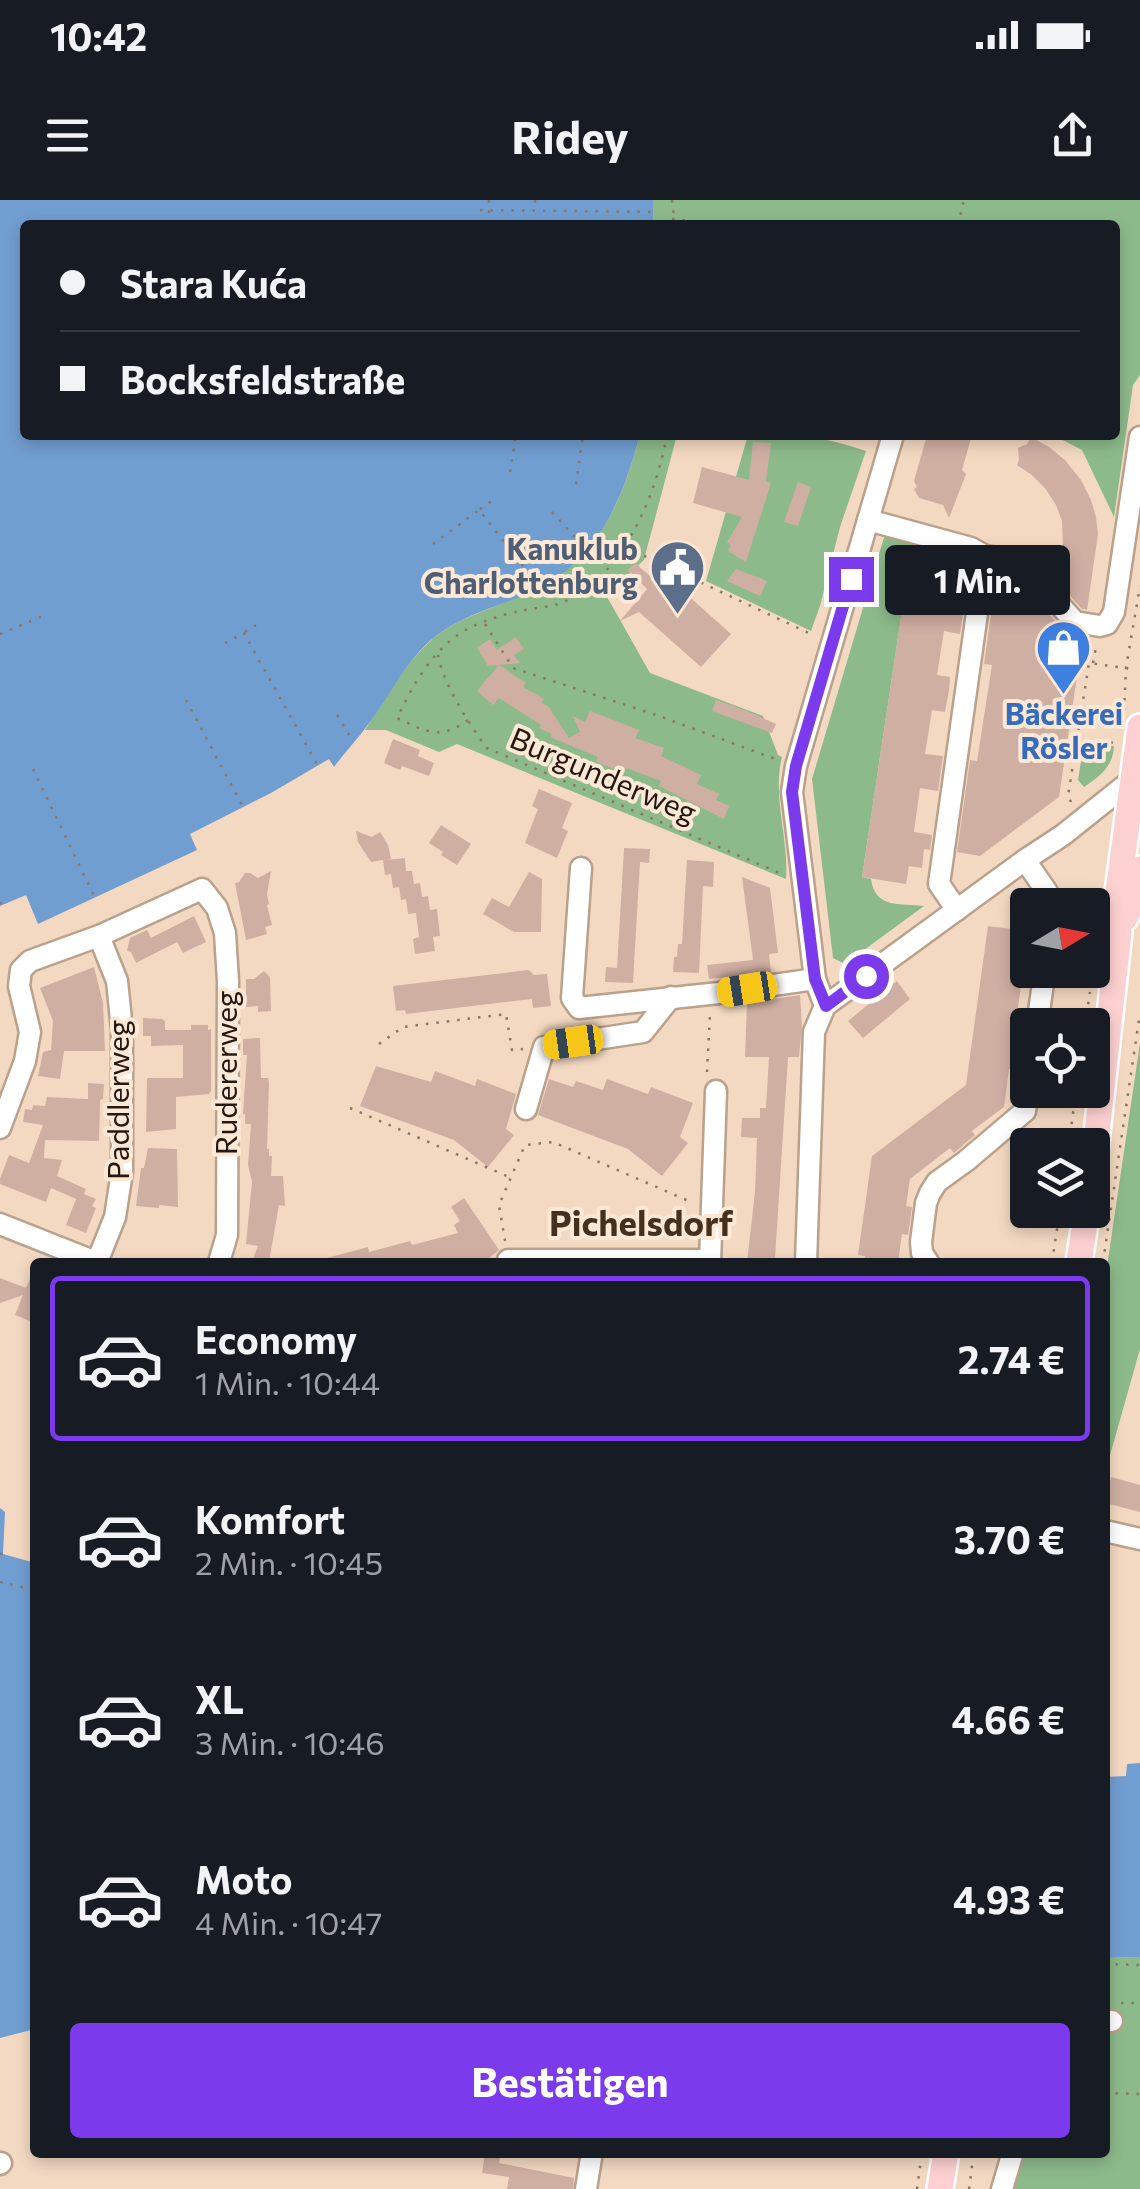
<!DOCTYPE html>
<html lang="de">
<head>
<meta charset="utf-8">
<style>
  :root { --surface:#171b24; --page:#242831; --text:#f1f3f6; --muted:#9ea1a6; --line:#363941; --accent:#7c3aed }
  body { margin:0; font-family:Commissioner,sans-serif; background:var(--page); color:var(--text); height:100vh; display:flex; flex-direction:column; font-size:38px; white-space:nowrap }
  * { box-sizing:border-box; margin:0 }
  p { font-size:32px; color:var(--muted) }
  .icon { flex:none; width:55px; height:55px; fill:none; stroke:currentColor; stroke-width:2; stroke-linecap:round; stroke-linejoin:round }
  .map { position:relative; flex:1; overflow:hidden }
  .details { position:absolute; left:30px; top:1058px; width:1080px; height:900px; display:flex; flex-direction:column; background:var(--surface); border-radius:10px; box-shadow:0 5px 15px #0003 }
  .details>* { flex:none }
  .guide { position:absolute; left:20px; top:20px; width:1100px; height:220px; border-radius:10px; box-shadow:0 5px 15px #0003; display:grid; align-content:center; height:220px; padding:0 40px; background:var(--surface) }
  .needle { width:65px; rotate:80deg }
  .controls { position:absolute; left:1010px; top:688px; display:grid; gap:20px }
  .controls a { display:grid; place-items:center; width:100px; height:100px; border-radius:10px; background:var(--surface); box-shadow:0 5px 15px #0003; font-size:50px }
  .end { position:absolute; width:45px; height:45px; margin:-22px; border:12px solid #7c3aed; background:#fff; box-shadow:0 0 0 5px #fff }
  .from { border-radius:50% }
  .bubble { position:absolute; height:70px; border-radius:10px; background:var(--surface); box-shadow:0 5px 15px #0003; font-size:32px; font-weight:700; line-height:70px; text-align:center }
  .car { position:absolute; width:30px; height:60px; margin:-30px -15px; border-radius:12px; box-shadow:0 0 8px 2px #0007; background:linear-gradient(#f5c518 24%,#345 0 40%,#f5c518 0 76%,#345 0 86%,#f5c518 0) }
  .guide b { display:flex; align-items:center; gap:35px; height:95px; font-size:38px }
  .guide b+b { border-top:2px solid var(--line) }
  .guide i { width:25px; height:25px; background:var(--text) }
  ul { padding:18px 0 0; list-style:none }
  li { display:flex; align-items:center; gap:30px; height:165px; margin:0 20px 15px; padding:0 20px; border:5px solid transparent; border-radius:10px }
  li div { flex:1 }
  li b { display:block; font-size:38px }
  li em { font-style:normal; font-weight:700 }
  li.active { border-color:var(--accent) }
  li>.icon { width:90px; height:90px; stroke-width:1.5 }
  .cta { display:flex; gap:20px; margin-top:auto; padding:20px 40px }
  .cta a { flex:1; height:115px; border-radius:10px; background:var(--accent); color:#fff; font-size:40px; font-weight:700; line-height:115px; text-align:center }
  .status { display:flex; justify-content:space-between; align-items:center; height:70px; padding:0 50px; background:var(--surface); direction:ltr }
  .status svg { height:28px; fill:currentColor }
  header { display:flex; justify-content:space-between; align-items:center; height:130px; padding:0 40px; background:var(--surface); font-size:45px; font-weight:700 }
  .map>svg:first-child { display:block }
</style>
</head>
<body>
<div class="status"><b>10:42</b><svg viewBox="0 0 49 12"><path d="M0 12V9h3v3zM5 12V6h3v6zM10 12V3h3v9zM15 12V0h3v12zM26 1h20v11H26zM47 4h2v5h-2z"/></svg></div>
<header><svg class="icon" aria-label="menu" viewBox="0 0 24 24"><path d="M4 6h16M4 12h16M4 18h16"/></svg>Ridey<svg class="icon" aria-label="share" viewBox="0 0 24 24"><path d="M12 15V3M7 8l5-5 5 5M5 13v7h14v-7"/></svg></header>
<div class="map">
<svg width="1140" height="1989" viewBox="0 0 1140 1989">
  <rect width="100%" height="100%" fill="#f4d9c2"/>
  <g fill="#8dba8b">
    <polygon points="653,0 1140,0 1140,175 1133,185 1114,317 1082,250 1053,235 1115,235 1115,25 653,25"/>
    <path d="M640,235h37l-33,125 -38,35 44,78 113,43 15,39 4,2c-10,39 7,82 4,122l-329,-135 -18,8 -53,-22h-21c23,-34 42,-72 75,-97 20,-15 54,-25 77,-36 80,-36 101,-83 123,-162z"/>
    <path d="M748,235c47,0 72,0 118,16l-26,76 -20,79 -9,25 -105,-50z"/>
    <path d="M885,334l47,14 -10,8 -4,9 -9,-1 -47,313 9,2c4,30 29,24 53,27l-79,58 -12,-6 -21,-179z"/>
    <path d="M1084,543l30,3c-1,21 -14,30 -30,41l-6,-7z"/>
    <polygon points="1140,843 1140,1149 1105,1273 1105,1080"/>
    <polygon points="1140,1757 1140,1989 1012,1989 1025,1953 1105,1952 1105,1758"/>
  </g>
  <g fill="#719ed0">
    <path d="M0,0h653v25h-628v210h615c-16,58 -37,116 -93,149 -33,19 -73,26 -104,47 -35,23 -51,63 -76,95 -10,14 -23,27 -33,41l-5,-8 -58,34 -81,41 7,16 -159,74 -12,-29 -26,11z"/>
    <polygon points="0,1308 5,1312 3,1354 35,1363 35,1829 0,1838"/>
    <polygon points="1140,1563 1140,1757 1105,1758 1105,1577 1126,1576 1127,1564"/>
  </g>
  <g fill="#d0afa3">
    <polygon points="927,235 972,235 962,270 966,274 949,318 943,305 919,298 914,289 917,287 914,281"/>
    <polygon points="1031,237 1049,247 1065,260 1081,280 1091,300 1096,317 1098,334 1087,410 1082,409 1052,375 1063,348 1062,321 1056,305 1045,288 1032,275 1017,265 1019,260 1018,248 1027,244"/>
    <polygon points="753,242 771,243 766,281 771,283 746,362 728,351 731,345 727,342 742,317 693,303 702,267 749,280"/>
    <polygon points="798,282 811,287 798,326 784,322"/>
    <polygon points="635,363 678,400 685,393 731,434 701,467 639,412 620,421 647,389 628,370"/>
    <polygon points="909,363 952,370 948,397 965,399 960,434 944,431 937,475 950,477 949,490 945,512 932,510 925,554 943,556 938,591 920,588 914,632 932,635 930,650 924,649 922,668 909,666 906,684 862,677"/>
    <polygon points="736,369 767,381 760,396 727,381"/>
    <polygon points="997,372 1013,374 1059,425 1074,449 1081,450 1059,597 980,656 957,652 970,560 977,561 992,465 984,464"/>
    <polygon points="516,437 524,449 514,455 520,463 499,465 526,483 523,487 544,499 541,503 548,506 569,538 580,532 573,516 585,522 590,511 639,530 635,538 664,548 661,556 701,575 697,584 719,594 716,600 729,606 724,619 659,586 661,581 626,568 624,572 601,564 596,561 598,557 550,537 552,534 539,528 541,525 499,498 493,505 477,491 499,465 488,466 477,448 490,439 497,450"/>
    <polygon points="716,500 747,511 776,524 772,533 712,511"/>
    <polygon points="393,539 420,550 418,556 434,563 429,576 402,566 400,570 384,563"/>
    <polygon points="539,589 572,603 562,628 568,631 557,658 525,643 538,609 532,606"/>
    <polygon points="441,625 471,644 457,665 441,655 443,652 429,643"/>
    <polygon points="356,631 372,637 380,632 388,645 391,659 386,660 405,658 406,671 412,671 414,684 420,683 422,697 428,696 430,710 437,709 440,736 433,737 435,751 415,754 413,739 419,737 416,713 408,714 406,699 401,700 399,687 393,688 391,674 385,675 383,660 371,662 358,642"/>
    <polygon points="624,648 650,649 649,663 640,662 633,783 605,782 606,767 617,768"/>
    <polygon points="687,660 714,662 713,687 703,686 699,773 673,772 674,757 677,757 678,744 682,744"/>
    <polygon points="271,671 267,694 269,704 267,705 272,725 265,727 267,734 246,740 235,683 239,682 245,673 250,673 258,678"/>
    <polygon points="529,672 542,679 541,732 514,732 483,714 492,698 509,707"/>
    <polygon points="742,677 770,688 778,753 769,754 771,772 709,779 707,765 753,760"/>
    <polygon points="194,716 206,742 183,753 177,742 136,763 131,752 127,751 130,738 147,730 151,738"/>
    <polygon points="988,726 1028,731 1023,770 1031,770 1029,787 1021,786 1013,842 1027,843 1022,871 1009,869 1004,907 972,931 975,935 954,953 950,948 910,979 906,1006 912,1007 908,1035 902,1034 898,1062 864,1062 865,1056 858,1055 872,956 966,885"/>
    <polygon points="94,767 103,803 105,851 64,851 60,879 38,876 43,852 51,850 53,821 40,788"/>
    <polygon points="529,770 534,775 547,774 551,806 533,808 532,799 406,814 405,810 396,811 393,786"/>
    <polygon points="264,771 270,777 271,811 258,812 258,806 246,807 246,779 254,779"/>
    <polygon points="897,781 910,799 863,838 848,821"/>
    <polygon points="800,795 802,826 799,857 788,857 775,1058 772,1058 772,1062 747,1062 755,992 757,938 741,937 742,918 760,918 760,908 766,908 769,857 745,857 747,803"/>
    <polygon points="143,818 162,819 165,821 165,830 191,830 191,825 208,825 208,830 211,829 211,891 209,894 176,897 176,929 146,932 147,878 183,878 183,845 151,846 151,836 143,836"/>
    <polygon points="260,838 261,878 268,878 269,883 267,949 269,949 269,956 272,956 271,976 283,976 285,1006 279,1005 269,1062 252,1062 258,1046 246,1044 252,982 248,965 251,924 245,924 245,914 243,914 247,855 243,855 243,839"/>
    <polygon points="376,866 431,882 435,871 475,886 477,879 516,894 506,929 514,935 488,967 454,940 360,906"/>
    <polygon points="549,879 573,887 576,881 603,890 607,879 648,894 651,887 693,903 680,937 688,943 662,976 628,949 538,915"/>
    <polygon points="88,883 104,884 103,899 100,900 99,941 45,940 44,958 62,960 57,976 86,989 84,994 96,999 92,1006 96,1008 86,1033 66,1025 76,999 51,988 46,1002 0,984 0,979 9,955 29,963 43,925 23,922 25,909 32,910 33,905 45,906 47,897 88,899"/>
    <polygon points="148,948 177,949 178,1007 159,1005 159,1008 136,1006 141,968 144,968"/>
    <polygon points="464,998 499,1050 484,1062 328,1062 327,1058 368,1047 369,1052 410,1041 412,1045 458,1033 454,1025 460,1021 451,1007"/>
    <polygon points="35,1067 35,1123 15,1115 23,1095 0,1103 0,1078 26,1088"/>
    <polygon points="1111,1277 1140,1285 1140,1312 1105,1303"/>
    <polygon points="485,1952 501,1952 499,1963 574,1978 573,1989 507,1989 509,1977 482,1973"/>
  </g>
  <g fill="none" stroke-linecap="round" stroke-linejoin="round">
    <defs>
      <g id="minor">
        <polyline points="868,320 971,348 985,356 1020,361 1075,422 1100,426 1107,424 1114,412 1140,237"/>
        <polyline points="1025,660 1047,692 1050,705"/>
        <polyline points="581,668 572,798 579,808 719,793 815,779"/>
        <polyline points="957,710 939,684 985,356"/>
        <polyline points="825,806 815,779 792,592 796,566 893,235"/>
        <polyline points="1037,825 1045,770"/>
        <polyline points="526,909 544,847 643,832 671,797"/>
        <polyline points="0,928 25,861 30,832 19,786 21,770 30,761 99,736 202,689 217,708 225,733 228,781 227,1035 219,1062"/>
        <polyline points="0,1024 96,1062"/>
        <polyline points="508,1060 710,1060"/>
        <polyline points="97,1062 115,1017 122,972 122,830 117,781 99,736"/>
        <polyline points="710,1062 716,891"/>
        <polyline points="806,1062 814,832 825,806 1025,660 1063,635 1138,575"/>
        <polyline points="928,1062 922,1053 921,1042 926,1003 930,993 937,982 966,961 1025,911 1028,890"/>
        <polyline points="1105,1331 1140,1339"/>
        <polyline points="1105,1821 1112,1821"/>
        <polyline points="0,1964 1,1963"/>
        <polyline points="586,1989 592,1952"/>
        <polyline points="1002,1989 1013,1952"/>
      </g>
      <g id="major">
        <polyline points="1125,718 1133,701 1140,669"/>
        <polyline points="1092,979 1119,732 1116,707 1140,527"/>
        <polyline points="1079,1062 1087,1010"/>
        <polyline points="940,1989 946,1952"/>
      </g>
    </defs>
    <use href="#minor" stroke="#baa18c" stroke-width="25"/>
    <use href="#major" stroke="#fff" stroke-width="30"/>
    <g stroke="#887666" stroke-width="2.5" stroke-dasharray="2.5 8" stroke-linecap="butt">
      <polyline points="489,0 489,25"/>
      <polyline points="535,0 535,9"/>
      <polyline points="672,0 675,25"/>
      <polyline points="480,10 653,12"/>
      <polyline points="672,19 726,25"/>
      <polyline points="958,25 964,0"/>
      <polyline points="510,272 516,235"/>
      <polyline points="576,284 583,235"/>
      <polyline points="480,309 494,299"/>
      <polyline points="552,312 587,350"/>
      <polyline points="553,342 573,363"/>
      <polyline points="433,344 479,310 540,387"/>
      <polyline points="625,347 813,435"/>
      <polyline points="485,424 513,468 659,516 778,560"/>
      <polyline points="245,432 261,422"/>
      <polyline points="0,434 45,415"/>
      <polyline points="225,443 244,433 318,566"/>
      <path d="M438,455c6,30 30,68 49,93l295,126"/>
      <polyline points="1093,463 1096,447"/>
      <polyline points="186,500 243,607"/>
      <polyline points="1083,507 1111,511"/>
      <polyline points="1124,511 1126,468 1140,386"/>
      <polyline points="337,515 353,541"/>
      <path d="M468,520c-28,21 -43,11 -71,-2 14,-29 32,-62 58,-81 17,-13 45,-22 65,-26 12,-3 26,-3 38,-7 63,-22 98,-108 109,-169"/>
      <polyline points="1079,540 1116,543"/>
      <polyline points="33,569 95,698"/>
      <polyline points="1071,602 1068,596 1089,463 1132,469"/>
      <polyline points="0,702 2,706"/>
      <polyline points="1085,825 1090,792"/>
      <polyline points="379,844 403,827 506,814 512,850 523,849"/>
      <polyline points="707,872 710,815"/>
      <polyline points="350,908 509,977"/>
      <polyline points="1069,945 1076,890"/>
      <polyline points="505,1041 499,1005 525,945 553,942 691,1002"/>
      <polyline points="1052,1062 1060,1010"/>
      <polyline points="1103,1062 1140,813"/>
      <polyline points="0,1354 3,1354 0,1360"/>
      <polyline points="0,1382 35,1390"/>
      <polyline points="1105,1764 1140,1765"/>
      <polyline points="1121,1803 1140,1803"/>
      <polyline points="1105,1893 1140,1894"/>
      <polyline points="917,1989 922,1952"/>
      <polyline points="969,1989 974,1952"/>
    </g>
    <use href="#minor" stroke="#fff" stroke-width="20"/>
    <use href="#major" stroke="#fdd1d1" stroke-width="25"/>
  </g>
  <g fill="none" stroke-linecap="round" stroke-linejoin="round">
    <polyline stroke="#7c3aed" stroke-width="12" points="851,379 796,566 792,592 815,779 826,806 866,776"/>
  </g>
  <defs>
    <symbol id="civic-pin" viewBox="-11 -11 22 30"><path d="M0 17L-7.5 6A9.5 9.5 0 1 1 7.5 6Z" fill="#5c6f8a" stroke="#fde7d5"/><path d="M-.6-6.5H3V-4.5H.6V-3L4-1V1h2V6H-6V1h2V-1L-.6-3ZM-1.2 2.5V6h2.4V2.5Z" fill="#fff"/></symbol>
    <symbol id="shop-pin" viewBox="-11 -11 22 30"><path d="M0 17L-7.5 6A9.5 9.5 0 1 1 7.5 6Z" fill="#3f7fe0" stroke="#fde7d5"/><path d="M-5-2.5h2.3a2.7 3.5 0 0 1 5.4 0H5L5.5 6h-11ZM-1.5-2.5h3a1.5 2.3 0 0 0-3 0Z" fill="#fff"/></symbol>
  </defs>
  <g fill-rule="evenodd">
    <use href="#civic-pin" x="646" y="336" width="63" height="86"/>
    <use href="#shop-pin" x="1032" y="416" width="63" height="86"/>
  </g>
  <g text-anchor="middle" stroke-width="8" stroke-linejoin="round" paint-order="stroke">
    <g font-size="30" font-weight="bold" fill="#4e5e75" stroke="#fde7d5" text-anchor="end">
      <text x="638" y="360">Kanuklub<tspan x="638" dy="34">Charlottenburg</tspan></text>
    </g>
    <g font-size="30" font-weight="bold" fill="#366cbe" stroke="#fde7d5">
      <text x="1064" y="525">Bäckerei<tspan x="1064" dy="34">Rösler</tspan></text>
    </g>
    <g font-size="30" fill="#231911" stroke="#fde7d5">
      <text transform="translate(603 576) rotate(23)" y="10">Burgunderweg</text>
      <text transform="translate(227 873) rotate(-90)" y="10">Rudererweg</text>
      <text transform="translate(119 900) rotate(-90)" y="10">Paddlerweg</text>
    </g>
    <g font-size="35" font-weight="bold" fill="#45301d" stroke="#fde7d5">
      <text x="641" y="1036">Pichelsdorf</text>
    </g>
  </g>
</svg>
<div class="controls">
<a><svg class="needle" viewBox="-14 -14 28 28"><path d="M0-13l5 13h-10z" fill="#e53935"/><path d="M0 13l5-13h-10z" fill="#9ea1a6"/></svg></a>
<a><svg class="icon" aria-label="locate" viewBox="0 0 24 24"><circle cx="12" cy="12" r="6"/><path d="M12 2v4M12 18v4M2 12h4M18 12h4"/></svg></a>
<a><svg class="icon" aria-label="layers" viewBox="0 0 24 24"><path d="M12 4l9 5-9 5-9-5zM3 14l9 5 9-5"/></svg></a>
</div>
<i class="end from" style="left:866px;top:776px"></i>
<i class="end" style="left:851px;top:379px"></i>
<div class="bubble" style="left:885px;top:345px;width:185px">1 Min.</div>
<i class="car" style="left:747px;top:789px;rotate:261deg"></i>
<i class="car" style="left:573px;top:842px;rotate:262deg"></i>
<div class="guide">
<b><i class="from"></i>Stara Kuća</b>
<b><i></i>Bocksfeldstraße</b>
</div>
<section class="details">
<ul>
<li class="active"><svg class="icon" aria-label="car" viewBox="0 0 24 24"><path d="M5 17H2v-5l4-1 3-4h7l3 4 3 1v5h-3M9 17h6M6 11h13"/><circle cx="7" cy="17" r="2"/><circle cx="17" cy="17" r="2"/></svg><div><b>Economy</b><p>1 Min. · 10:44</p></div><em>2.74 €</em></li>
<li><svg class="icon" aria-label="car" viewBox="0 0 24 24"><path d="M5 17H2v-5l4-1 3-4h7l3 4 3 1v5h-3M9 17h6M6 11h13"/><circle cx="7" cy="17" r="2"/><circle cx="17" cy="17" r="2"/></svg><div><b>Komfort</b><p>2 Min. · 10:45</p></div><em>3.70 €</em></li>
<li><svg class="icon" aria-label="car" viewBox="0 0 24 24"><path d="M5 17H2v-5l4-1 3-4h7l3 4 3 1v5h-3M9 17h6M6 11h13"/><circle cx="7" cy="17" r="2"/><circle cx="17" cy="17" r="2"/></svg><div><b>XL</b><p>3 Min. · 10:46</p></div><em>4.66 €</em></li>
<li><svg class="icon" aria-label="car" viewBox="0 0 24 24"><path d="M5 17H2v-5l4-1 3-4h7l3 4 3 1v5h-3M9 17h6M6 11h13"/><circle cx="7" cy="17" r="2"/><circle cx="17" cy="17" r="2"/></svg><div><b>Moto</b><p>4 Min. · 10:47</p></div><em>4.93 €</em></li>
</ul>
<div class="cta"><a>Bestätigen</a></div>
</section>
</div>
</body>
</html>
